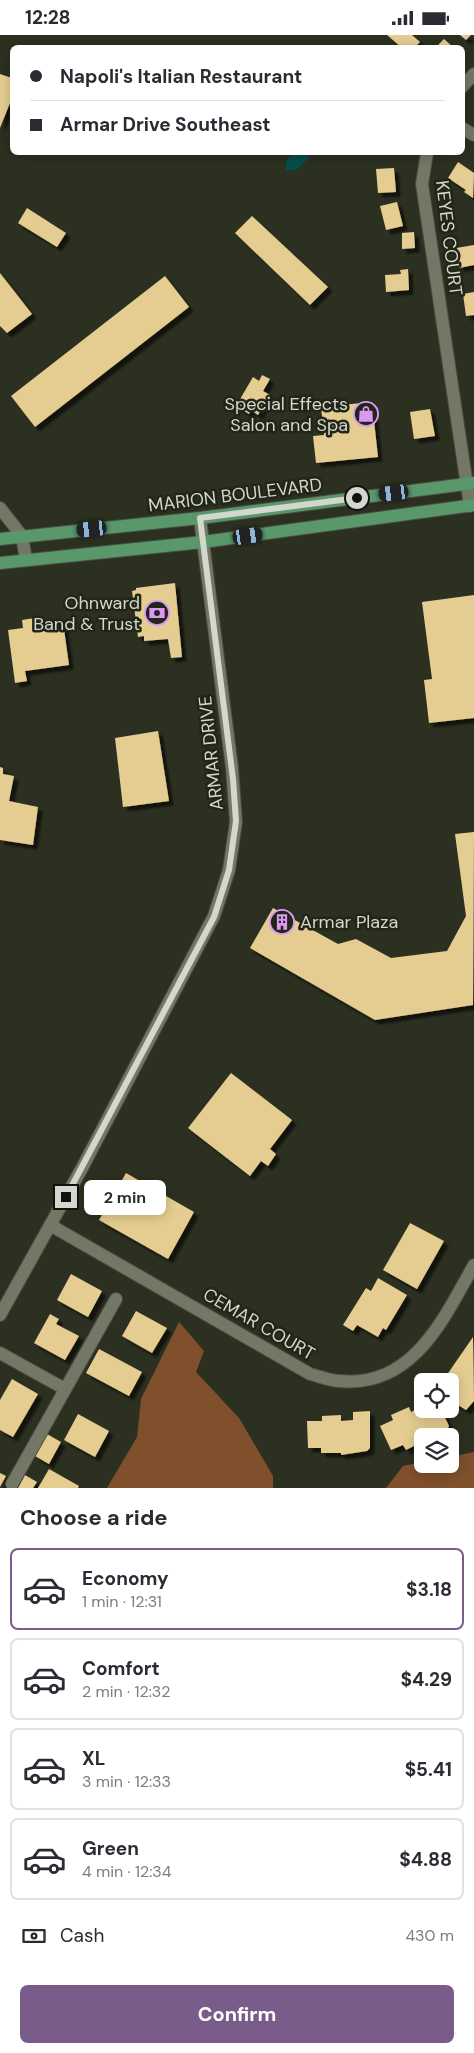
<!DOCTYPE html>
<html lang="en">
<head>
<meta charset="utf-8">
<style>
  :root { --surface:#fff; --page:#f7f7f7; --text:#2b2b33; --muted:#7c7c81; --line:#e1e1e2; --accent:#7a5c8a }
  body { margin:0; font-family:"DM Sans",sans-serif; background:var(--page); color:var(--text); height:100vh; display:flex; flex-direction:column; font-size:19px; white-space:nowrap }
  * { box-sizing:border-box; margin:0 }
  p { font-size:16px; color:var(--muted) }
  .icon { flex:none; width:28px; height:28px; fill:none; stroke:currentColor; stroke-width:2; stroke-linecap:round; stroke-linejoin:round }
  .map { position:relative; height:1453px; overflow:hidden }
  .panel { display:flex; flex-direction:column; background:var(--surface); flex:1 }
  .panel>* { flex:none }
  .guide { position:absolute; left:10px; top:10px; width:455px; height:110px; border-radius:8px; box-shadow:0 2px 12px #0003; display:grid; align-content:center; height:110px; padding:0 20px; background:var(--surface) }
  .fabs { position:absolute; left:414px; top:1338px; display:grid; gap:10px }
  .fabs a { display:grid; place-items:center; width:45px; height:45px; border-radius:8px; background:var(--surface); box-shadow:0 2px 12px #0003; font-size:25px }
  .end { position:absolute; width:22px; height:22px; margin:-11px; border:6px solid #d4d7cd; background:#111; box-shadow:0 0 0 2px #111 }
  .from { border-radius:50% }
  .bubble { position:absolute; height:35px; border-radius:8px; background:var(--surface); box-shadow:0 2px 12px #0003; font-size:16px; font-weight:700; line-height:35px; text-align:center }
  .car { position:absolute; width:15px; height:30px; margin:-15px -8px; border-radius:6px; box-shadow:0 0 4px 1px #0007; background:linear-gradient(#222 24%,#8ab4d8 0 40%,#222 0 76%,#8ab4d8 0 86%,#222 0) }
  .guide b { display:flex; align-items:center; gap:18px; height:48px; font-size:19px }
  .guide b+b { border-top:1px solid var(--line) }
  .guide i { width:12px; height:12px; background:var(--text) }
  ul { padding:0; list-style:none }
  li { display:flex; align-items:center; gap:15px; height:82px; margin:0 10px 8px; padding:0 10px; border:2px solid var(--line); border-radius:8px }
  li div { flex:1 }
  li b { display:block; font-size:19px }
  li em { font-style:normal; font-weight:700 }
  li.on { border-color:var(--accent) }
  li>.icon { width:45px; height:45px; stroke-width:1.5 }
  h2 { padding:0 20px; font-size:22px; line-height:60px }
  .pay { display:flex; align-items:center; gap:12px; height:55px; padding:0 20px; font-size:19px }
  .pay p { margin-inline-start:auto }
  .cta { display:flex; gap:10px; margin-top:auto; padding:10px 20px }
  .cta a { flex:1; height:58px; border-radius:8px; background:var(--accent); color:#fff; font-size:20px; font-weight:700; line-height:58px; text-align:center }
  .status { display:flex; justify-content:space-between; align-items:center; height:35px; padding:0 25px; background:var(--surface); direction:ltr }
  .status svg { height:14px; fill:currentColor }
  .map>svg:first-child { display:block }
</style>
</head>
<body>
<div class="status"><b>12:28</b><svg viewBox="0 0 49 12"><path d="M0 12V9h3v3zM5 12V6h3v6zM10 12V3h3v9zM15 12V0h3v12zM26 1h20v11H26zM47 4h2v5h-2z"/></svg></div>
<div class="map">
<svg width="474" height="1453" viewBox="0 0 474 1453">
  <defs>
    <filter id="shadow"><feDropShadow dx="4.5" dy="4.5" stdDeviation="1" flood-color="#0009"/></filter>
  </defs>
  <rect width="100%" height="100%" fill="#2c3020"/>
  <g fill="#80502d">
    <polygon points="179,1287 204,1316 196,1337 239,1383 273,1441 273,1453 107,1453 137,1402 141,1364"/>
    <polygon points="474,1417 474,1453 386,1453 403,1431 422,1427 450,1429 450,1422"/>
  </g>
  <polygon fill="#064e49" points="295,118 309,118 308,124 296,135 286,135 286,126"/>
  <g fill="#e5cd91" filter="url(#shadow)">
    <polygon points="387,0 412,0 420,7 415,12 401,12"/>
    <polygon points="460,0 471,0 466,5"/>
    <polygon points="444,4 453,12 436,12"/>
    <polygon points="0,39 12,43 12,63 0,93"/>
    <polygon points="458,127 474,138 473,163 464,157 466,155 448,143"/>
    <polygon points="394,133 396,157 378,158 376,134"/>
    <polygon points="397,167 403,191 386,195 380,171"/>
    <polygon points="27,173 66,198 57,212 18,188"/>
    <polygon points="252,181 328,252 310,270 235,198"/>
    <polygon points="414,197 415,213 402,214 402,198"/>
    <polygon points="474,210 474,230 459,233 456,213"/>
    <polygon points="408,234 409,255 386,257 385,240 401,239 400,235"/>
    <polygon points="0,238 32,279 7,298 0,291"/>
    <polygon points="165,241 189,272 35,392 11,361"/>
    <polygon points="474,257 474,280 466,281 463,259"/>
    <polygon points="262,340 270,344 263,356 270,360 258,380 251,375 249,379 236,371 253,342 259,346"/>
    <polygon points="372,367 378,422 316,428 313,401 324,400 321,372"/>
    <polygon points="430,374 435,401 414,404 410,377"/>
    <polygon points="175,548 182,622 171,623 168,604 144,606 144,601 138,602 132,556 136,555 136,553"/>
    <polygon points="474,560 474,683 429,688 424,645 432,644 422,567"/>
    <polygon points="35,583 36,591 63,587 69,630 25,636 27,646 15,648 8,595 23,593 22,585"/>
    <polygon points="158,696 169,766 123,772 115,703"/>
    <polygon points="0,732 3,733 3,739 14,741 9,766 38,772 33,810 0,805"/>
    <polygon points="474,797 473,970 375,985 250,913 273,873 338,909 356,904 391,923 447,916 466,881 455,799"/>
    <polygon points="231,1038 292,1085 270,1114 276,1119 268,1131 261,1126 250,1141 188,1093"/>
    <polygon points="126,1138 194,1177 168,1224 99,1185"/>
    <polygon points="410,1188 444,1206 417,1254 383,1235"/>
    <polygon points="71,1239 102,1256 88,1282 57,1265"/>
    <polygon points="378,1243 407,1260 386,1295 383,1293 378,1302 357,1290 353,1296 343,1290 366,1253 371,1256"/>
    <polygon points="136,1276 167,1293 152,1318 122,1301"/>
    <polygon points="50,1279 59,1284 56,1289 79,1301 65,1325 34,1308"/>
    <polygon points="473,1302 474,1366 466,1375 450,1365 450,1346 444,1344"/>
    <polygon points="99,1314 142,1337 129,1361 86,1338"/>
    <polygon points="12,1344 38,1359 13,1402 0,1395 0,1365"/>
    <polygon points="422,1362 422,1374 441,1374 449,1391 447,1395 434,1401 422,1401 422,1407 406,1415 403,1410 391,1415 380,1391 393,1385 391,1380 409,1372 411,1377 421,1372 418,1364"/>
    <polygon points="370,1376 370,1413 367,1416 341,1420 341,1418 321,1418 321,1413 308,1413 307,1386 322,1386 322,1381 341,1380 341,1386 353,1385 353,1377"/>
    <polygon points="78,1379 109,1396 95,1422 64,1405"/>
    <polygon points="47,1399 61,1407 49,1429 35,1421"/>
    <polygon points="49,1434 79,1451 78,1453 38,1453"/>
    <polygon points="0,1438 6,1441 0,1452"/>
    <polygon points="25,1440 37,1447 33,1453 18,1453"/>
  </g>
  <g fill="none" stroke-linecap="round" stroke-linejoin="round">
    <defs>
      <g id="minor">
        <polyline points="462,52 474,39"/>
        <polyline points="462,93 474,100"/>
        <polyline points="427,118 422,149 470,471"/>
        <polyline points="0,473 22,501 26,525"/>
        <path d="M50,1190l260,149c9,2 20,7 30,7 73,7 104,-63 134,-116"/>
        <polyline points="0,1280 82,1133 214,881 229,835 236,787 232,733 200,483"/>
        <polyline points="0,1318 65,1354"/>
        <polyline points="12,1449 116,1264"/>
      </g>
      <g id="primary">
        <polyline points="0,504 200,483 474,448"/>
        <polyline points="0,528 203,507 474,470"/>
      </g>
    </defs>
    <use href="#minor" stroke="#4a4d40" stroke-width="14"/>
    <use href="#primary" stroke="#4a4d40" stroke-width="14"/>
    <use href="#minor" stroke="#737866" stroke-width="12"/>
    <use href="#primary" stroke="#58986b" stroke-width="12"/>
  </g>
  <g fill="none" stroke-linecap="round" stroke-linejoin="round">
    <polyline stroke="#d4d7cd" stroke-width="6" points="66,1162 214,882 229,835 236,786 233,744 200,483 357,463"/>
  </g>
  <defs>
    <symbol id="shop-ring" viewBox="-11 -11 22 22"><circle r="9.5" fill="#222617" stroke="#db99f5" stroke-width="1.5"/><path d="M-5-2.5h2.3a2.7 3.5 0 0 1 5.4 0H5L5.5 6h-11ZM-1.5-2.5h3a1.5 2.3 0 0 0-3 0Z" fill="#db99f5"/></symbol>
    <symbol id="bank-ring" viewBox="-11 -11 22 22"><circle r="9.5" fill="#222617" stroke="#db99f5" stroke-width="1.5"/><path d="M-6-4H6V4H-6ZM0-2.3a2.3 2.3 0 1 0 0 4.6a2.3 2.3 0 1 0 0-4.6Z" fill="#db99f5"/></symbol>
    <symbol id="building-ring" viewBox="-11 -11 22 22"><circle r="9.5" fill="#222617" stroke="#db99f5" stroke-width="1.5"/><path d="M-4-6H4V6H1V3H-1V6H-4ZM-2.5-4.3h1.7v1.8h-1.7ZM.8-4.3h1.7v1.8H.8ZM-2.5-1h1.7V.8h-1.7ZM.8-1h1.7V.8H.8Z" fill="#db99f5"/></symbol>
  </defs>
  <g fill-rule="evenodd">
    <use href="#shop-ring" x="352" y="365" width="28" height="28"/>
    <use href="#bank-ring" x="143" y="564" width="28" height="28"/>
    <use href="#building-ring" x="268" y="873" width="28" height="28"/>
  </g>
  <g text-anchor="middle" stroke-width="5" stroke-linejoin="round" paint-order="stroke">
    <g font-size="18" fill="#d4d7cd" stroke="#222617">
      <text transform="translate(449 203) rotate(83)" y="6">KEYES COURT</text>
      <text transform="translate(235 460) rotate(-7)" y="6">MARION BOULEVARD</text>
      <text transform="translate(211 718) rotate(-96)" y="6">ARMAR DRIVE</text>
      <text transform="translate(259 1289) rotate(30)" y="6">CEMAR COURT</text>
    </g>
    <g font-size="18" fill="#d4d7cd" stroke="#222617" text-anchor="end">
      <text x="348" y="375">Special Effects<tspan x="348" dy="21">Salon and Spa</tspan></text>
      <text x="140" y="574">Ohnward<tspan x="140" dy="21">Band &amp; Trust</tspan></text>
      <text x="300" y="893" text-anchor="start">Armar Plaza</text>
    </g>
  </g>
</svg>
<div class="fabs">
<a><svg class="icon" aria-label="locate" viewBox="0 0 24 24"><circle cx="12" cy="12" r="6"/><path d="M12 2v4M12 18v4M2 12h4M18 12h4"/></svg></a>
<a><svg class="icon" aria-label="layers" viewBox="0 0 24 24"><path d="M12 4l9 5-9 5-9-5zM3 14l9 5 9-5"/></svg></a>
</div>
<i class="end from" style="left:357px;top:463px"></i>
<i class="end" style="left:66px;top:1162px"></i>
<div class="bubble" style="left:84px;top:1145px;width:82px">2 min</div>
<i class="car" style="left:394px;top:458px;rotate:263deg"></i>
<i class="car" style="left:92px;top:494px;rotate:264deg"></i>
<i class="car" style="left:248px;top:501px;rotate:82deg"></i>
<div class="guide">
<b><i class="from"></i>Napoli's Italian Restaurant</b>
<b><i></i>Armar Drive Southeast</b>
</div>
</div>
<section class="panel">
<h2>Choose a ride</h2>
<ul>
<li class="on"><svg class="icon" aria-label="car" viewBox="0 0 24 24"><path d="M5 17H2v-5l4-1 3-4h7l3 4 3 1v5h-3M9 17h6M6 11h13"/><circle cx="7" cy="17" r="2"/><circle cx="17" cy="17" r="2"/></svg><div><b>Economy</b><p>1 min · 12:31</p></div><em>$3.18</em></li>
<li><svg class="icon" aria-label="car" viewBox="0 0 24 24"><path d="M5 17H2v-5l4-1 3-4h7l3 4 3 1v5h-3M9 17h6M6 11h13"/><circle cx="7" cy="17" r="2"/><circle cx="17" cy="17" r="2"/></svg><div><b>Comfort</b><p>2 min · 12:32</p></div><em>$4.29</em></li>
<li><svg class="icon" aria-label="car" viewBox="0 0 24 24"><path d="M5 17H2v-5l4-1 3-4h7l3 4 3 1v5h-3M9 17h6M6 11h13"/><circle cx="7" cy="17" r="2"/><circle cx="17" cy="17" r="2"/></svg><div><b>XL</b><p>3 min · 12:33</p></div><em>$5.41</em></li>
<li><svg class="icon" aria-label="car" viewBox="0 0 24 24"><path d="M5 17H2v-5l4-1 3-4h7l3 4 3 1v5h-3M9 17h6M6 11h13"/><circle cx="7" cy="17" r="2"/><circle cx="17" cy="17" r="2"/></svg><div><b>Green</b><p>4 min · 12:34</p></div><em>$4.88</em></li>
</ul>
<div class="pay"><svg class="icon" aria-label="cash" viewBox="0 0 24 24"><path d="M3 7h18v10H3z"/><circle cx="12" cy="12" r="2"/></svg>Cash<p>430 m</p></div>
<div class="cta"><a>Confirm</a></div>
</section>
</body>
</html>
